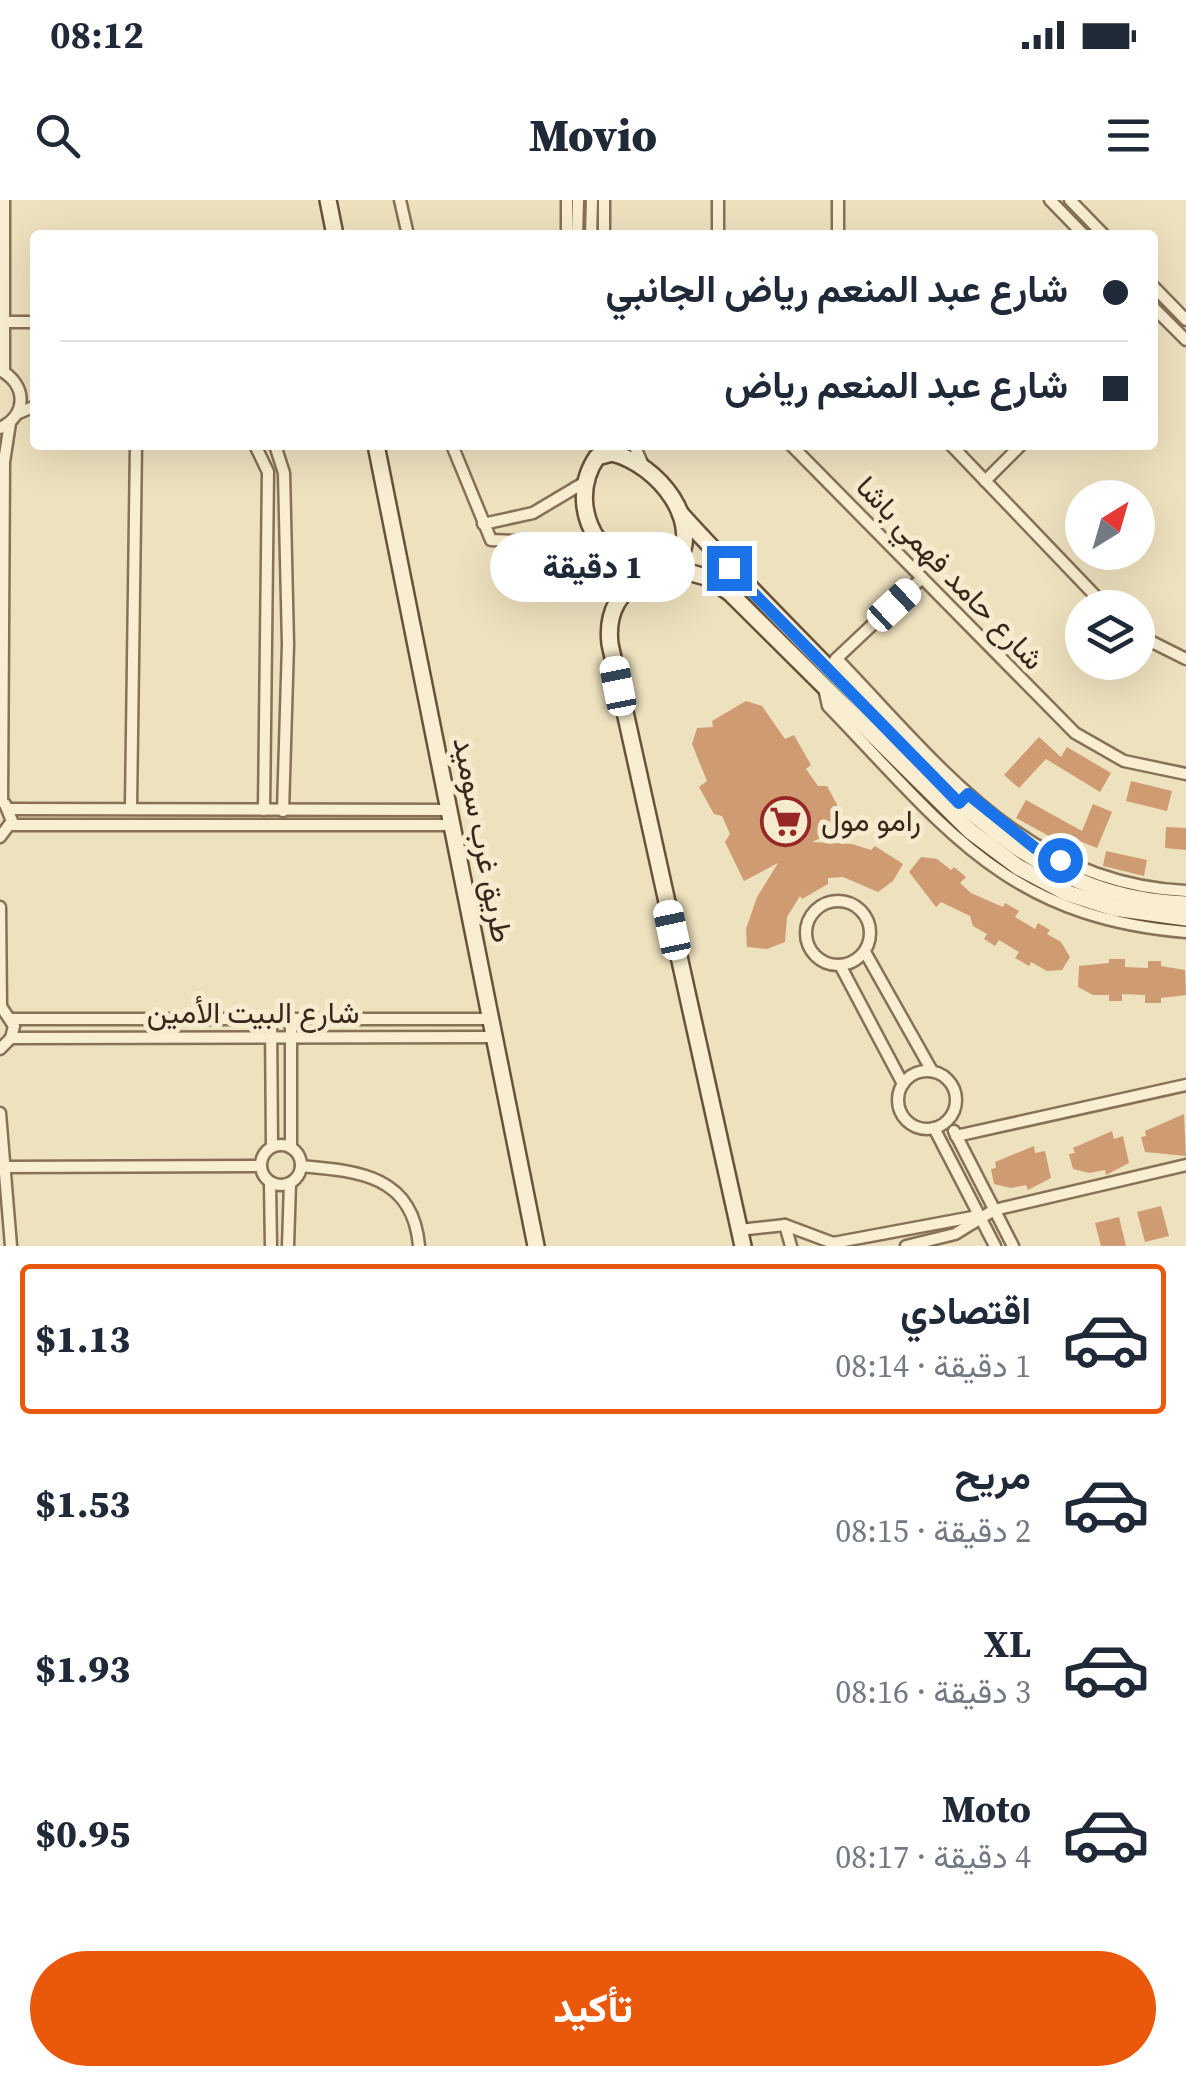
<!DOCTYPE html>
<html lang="ar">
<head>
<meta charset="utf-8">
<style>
  :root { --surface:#fff; --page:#f6f6f7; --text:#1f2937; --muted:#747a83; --line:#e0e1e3; --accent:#ea580c }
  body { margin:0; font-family:"Source Serif 4",Vazirmatn,serif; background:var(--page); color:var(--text); direction:rtl; height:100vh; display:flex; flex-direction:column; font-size:38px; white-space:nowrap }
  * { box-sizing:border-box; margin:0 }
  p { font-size:32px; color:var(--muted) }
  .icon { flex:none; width:55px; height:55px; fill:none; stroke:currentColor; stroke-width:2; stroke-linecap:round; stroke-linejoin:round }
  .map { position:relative; height:1046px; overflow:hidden; direction:ltr }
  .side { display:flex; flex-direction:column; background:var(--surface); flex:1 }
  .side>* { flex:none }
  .banner { position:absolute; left:30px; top:30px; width:1128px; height:220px; border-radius:10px; box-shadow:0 10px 40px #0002; direction:rtl; display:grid; align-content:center; height:220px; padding:0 30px; background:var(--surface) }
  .needle { width:65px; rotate:37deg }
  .fabs { position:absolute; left:1065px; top:280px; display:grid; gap:20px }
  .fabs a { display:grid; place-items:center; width:90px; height:90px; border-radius:50%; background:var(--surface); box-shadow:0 10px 40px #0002; font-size:50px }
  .end { position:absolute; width:45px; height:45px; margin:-22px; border:12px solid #1a73e8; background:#fff; box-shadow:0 0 0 5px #fff }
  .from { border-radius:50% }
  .bubble { position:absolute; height:70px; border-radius:35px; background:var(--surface); box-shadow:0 10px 40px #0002; font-size:32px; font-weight:800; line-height:70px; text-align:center; direction:rtl }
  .car { position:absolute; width:30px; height:60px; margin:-30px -15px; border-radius:12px; box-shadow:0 0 8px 2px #0007; background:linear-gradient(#fff 24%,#345 0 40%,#fff 0 76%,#345 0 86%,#fff 0) }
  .banner b { display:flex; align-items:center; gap:35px; height:95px; font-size:38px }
  .banner b+b { border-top:2px solid var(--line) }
  .banner i { width:25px; height:25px; background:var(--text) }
  ul { padding:18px 0 0; list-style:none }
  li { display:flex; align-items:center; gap:30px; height:150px; margin:0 20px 15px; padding:0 10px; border:5px solid transparent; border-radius:10px }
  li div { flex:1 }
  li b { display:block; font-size:38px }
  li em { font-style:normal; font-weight:800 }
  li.selected { border-color:var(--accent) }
  li>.icon { width:90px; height:90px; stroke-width:1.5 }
  .primary-button { display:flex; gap:20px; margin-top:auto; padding:20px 30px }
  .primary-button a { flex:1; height:115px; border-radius:60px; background:var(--accent); color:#fff; font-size:40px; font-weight:800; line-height:115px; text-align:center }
  .status { display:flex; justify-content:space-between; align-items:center; height:70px; padding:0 50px; background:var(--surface); direction:ltr }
  .status svg { height:28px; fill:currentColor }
  header { display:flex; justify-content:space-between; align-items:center; height:130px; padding:0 30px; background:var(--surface); font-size:45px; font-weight:800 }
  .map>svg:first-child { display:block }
</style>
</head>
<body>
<div class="status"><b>08:12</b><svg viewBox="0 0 49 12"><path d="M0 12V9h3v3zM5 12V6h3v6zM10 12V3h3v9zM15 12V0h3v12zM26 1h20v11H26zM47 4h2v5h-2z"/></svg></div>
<header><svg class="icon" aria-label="menu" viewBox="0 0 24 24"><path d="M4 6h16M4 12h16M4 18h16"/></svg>Movio<svg class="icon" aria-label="search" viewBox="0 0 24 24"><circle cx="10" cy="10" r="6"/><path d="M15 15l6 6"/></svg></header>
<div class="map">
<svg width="1186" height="1046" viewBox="0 0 1186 1046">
  <rect width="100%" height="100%" fill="#eee1be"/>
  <g fill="#ce9b73">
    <polygon points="746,501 762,506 785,539 794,535 811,565 806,569 818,586 827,586 848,625 812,642 852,644 871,650 875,646 903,664 893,681 878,692 843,677 828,678 828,684 802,699 800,696 787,717 785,742 767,749 747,747 746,729 757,697 778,663 744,681 725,642 730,634 722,616 714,614 699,587 707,581 692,544 697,528 713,527 712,521"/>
    <polygon points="1039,537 1061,557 1067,547 1111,573 1100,592 1046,559 1019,588 1004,575"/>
    <polygon points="1131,581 1172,591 1167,611 1126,601"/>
    <polygon points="1026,600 1082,631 1093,604 1112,612 1097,648 1064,635 1060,642 1016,618"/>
    <polygon points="1166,627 1186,628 1186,650 1165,648"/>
    <polygon points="1106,651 1147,660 1144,676 1103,666"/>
    <polygon points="921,657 937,659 951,670 954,667 966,677 960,683 971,693 1003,707 1005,703 1019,711 1015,717 1035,729 1038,723 1050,730 1047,734 1061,742 1070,757 1062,770 1047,771 1031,762 1029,766 1015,758 1019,752 999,740 995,746 984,739 987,734 973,726 970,716 941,702 936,707 909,672"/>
    <polygon points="1109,759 1125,759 1125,767 1148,768 1148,761 1161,761 1161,766 1185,770 1186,795 1161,798 1161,803 1145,803 1145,795 1122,794 1122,801 1109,801 1109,795 1093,795 1078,787 1079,766 1109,763"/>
    <polygon points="1184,914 1186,956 1145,952 1141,937 1146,936 1145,931"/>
    <polygon points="1112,931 1114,939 1123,936 1129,963 1106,975 1105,970 1089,973 1073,969 1069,954 1075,953 1073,948"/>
    <polygon points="1034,946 1035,953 1045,951 1051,978 1028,990 1026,985 1011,988 994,984 991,969 996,968 995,962"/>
    <polygon points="1161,1006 1169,1036 1145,1042 1137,1012"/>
    <polygon points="1119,1017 1126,1046 1101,1046 1095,1023"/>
  </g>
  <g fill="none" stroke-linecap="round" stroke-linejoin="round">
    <defs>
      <g id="street">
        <polyline points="400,0 408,35"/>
        <polyline points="567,0 567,35"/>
        <polyline points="838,0 838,35"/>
        <polyline points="1050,0 1084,35"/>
        <polyline points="1070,0 1104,35"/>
        <polyline points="577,35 578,0"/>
        <polyline points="591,35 592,0"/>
        <polyline points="604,35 604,0"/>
        <polyline points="718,35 718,0"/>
        <polyline points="1152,85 1186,120"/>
        <polyline points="1152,106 1186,140"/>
        <polyline points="2,122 35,122"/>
        <path d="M0,170c27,14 28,45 0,58"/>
        <polyline points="4,172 4,0"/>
        <polyline points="19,213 35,206"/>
        <polyline points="255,245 268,272 264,610"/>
        <polyline points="275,245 284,273 288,444 283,611"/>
        <polyline points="452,245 491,340 560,343 617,364"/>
        <polyline points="634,245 643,265"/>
        <polyline points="791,245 1075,533 1124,561 1186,574"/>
        <polyline points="951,245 1107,408"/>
        <polyline points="985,281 1021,245"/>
        <polyline points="483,324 533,313 585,282"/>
        <polyline points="1138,435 1186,459"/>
        <path d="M837,459c102,106 189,225 349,232"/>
        <polyline points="835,460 922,378"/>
        <path d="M824,488l4,18c118,122 177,211 358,226"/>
        <polyline points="2,602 4,262 10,223"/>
        <polyline points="131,606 136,245"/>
        <polyline points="9,609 449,610"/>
        <polyline points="11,625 452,625"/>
        <polyline points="0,637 12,621 5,604"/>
        <circle cx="838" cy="733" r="32"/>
        <polyline points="0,707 1,806"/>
        <polyline points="865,752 932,871"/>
        <polyline points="840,765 903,884"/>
        <polyline points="0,805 14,826 11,838 0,849"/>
        <polyline points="12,819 491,819"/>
        <polyline points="271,820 272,947"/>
        <polyline points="11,838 494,837"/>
        <circle cx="927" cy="900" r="29"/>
        <polyline points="0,913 11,1046"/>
        <polyline points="934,928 995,1046"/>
        <polyline points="954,931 1013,1046"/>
        <polyline points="956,936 1186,885"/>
        <circle cx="281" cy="965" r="20"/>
        <polyline points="291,948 291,820"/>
        <path d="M301,966c57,5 112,9 118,80"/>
        <polyline points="4,967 260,966"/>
        <polyline points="270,983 271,1046"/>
        <polyline points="785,1025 791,1046"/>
        <polyline points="739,1030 785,1025 833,1043 978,1016"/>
        <polyline points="288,1046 290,983"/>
        <polyline points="906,1046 955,1034 994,1010 1186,965"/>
      </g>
      <g id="secondary">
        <polyline points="328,0 335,35"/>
        <polyline points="376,245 536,1046"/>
        <path d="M612,253c45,11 95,70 62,115 -64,18 -114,-57 -77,-111z"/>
        <path d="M680,313c53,59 109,114 164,171 101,104 185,214 342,220"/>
        <polyline points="674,368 709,378 730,393 970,631 1018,667 1067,693 1114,708 1186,718"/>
        <path d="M645,372c-25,23 -39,37 -35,72l133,602"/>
      </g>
    </defs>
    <use href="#street" stroke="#877157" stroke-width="15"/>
    <use href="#secondary" stroke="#69523a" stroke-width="20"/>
    <use href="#street" stroke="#f9eed1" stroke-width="10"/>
    <use href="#secondary" stroke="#f9eed1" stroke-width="15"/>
  </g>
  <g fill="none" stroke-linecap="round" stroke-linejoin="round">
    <polyline stroke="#1a73e8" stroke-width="12" points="729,368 959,603 968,594 1035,648 1060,660"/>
  </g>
  <defs>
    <symbol id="supermarket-ring" viewBox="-11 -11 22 22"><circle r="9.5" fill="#f6ebce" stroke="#972726" stroke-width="1.5"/><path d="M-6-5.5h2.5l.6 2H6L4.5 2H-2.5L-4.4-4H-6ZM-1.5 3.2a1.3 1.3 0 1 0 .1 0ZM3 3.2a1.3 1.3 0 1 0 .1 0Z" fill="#972726"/></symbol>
  </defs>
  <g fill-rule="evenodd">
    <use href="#supermarket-ring" x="758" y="594" width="55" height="55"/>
  </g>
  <g text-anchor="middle" stroke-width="10" stroke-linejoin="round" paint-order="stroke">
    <g font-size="30" fill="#36291c" stroke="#f6ebce">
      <text transform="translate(950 373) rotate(46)" y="10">شارع حامد فهمي باشا</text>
      <text transform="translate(483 640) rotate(79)" y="10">طريق غرب سوميد</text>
      <text x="253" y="823">شارع البيت الأمين</text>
    </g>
    <g font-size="30" fill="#36291c" stroke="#f6ebce" text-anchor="start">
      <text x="821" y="631">رامو مول</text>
    </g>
  </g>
</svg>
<div class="fabs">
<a><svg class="needle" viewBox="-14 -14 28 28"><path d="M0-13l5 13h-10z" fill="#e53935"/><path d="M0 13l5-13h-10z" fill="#747a83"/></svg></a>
<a><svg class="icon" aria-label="layers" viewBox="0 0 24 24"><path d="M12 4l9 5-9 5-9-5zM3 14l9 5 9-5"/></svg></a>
</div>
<i class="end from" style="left:1060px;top:660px"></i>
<i class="end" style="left:729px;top:368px"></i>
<div class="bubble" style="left:490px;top:332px;width:205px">1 دقيقة</div>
<i class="car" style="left:894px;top:405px;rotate:47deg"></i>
<i class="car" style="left:618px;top:486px;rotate:349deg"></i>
<i class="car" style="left:672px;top:730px;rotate:348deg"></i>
<div class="banner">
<b><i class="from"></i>شارع عبد المنعم رياض الجانبي</b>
<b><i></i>شارع عبد المنعم رياض</b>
</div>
</div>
<section class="side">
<ul>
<li class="selected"><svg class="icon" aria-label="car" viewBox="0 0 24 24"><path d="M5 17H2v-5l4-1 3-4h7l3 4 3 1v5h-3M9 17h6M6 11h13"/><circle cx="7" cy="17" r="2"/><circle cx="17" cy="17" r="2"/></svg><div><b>اقتصادي</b><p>1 دقيقة · 08:14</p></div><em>$1.13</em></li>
<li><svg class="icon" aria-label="car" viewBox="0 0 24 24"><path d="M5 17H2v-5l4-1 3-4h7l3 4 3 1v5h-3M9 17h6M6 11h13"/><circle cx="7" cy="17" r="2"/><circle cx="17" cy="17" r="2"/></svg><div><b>مريح</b><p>2 دقيقة · 08:15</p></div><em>$1.53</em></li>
<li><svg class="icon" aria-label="car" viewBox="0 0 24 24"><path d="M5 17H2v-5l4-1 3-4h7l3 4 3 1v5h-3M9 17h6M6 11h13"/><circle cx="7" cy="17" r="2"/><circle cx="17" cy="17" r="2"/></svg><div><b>XL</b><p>3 دقيقة · 08:16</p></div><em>$1.93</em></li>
<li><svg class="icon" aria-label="car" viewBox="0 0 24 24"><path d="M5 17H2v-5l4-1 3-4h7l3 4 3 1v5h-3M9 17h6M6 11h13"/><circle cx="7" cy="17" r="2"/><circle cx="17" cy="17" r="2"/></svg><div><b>Moto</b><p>4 دقيقة · 08:17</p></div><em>$0.95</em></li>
</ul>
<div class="primary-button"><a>تأكيد</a></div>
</section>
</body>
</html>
